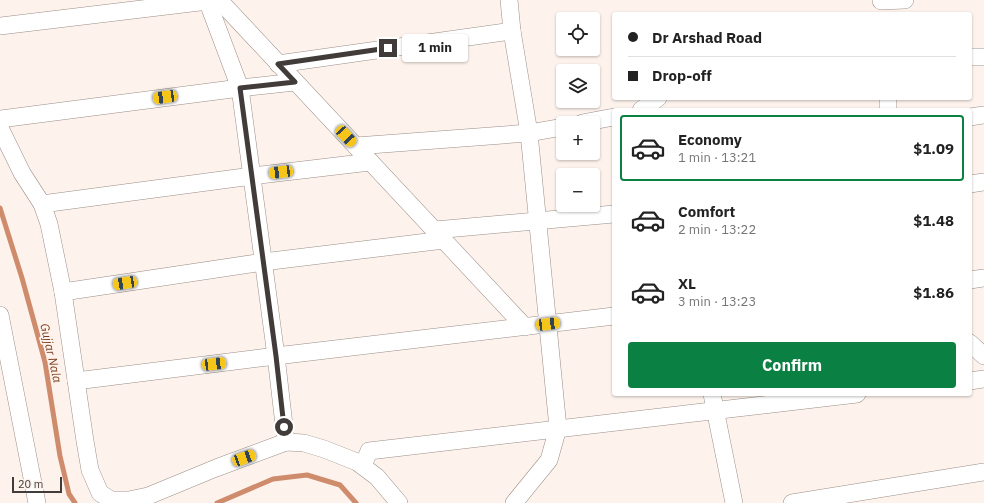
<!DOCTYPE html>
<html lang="en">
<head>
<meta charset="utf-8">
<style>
  :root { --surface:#fff; --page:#f2f2f2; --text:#222; --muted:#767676; --line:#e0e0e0; --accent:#0b8043 }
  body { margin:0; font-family:"IBM Plex Sans",sans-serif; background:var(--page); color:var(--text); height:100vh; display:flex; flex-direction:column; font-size:15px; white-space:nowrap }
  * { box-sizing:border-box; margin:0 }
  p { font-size:13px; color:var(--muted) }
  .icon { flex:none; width:22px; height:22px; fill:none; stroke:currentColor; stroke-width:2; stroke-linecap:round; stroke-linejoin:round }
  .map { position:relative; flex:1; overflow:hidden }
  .sheet { position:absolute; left:612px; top:108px; width:360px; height:288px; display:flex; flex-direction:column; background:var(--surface); border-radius:4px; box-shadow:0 1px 3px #0004 }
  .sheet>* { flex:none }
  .banner { position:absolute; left:612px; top:12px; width:360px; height:88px; border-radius:4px; box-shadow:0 1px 3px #0004; display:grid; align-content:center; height:88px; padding:0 16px; background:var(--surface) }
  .fabs { position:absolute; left:556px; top:12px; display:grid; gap:8px }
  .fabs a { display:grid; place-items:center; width:44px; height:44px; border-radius:4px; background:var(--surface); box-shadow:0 1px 3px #0004; font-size:20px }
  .scale { position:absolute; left:12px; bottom:10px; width:50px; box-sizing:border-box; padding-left:4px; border:2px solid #413b39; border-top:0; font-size:11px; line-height:14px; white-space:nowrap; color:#413b39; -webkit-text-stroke:3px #fdf2ec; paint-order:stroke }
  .end { position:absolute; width:18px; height:18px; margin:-9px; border:5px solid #413b39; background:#fff; box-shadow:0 0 0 2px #fff }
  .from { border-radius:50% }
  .bubble { position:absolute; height:28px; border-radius:4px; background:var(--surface); box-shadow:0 1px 3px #0004; font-size:13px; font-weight:700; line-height:28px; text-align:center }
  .car { position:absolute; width:12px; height:24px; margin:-12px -6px; border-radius:5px; box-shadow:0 0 3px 1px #0007; background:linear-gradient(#f5c518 24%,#345 0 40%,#f5c518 0 76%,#345 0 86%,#f5c518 0) }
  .banner b { display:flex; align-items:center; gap:14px; height:38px; font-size:15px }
  .banner b+b { border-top:1px solid var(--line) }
  .banner i { width:10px; height:10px; background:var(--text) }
  ul { padding:7px 0 0; list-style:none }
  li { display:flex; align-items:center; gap:12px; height:66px; margin:0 8px 6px; padding:0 8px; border:2px solid transparent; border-radius:4px }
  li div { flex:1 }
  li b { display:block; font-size:15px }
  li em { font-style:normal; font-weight:700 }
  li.current { border-color:var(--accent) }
  li>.icon { width:36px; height:36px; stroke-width:1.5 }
  .cta { display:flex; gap:8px; margin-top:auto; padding:8px 16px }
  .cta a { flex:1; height:46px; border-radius:4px; background:var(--accent); color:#fff; font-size:16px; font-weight:700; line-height:46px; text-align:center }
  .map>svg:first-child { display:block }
</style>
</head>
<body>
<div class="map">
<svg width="984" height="503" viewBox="0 0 984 503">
  <rect width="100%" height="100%" fill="#fdf2ec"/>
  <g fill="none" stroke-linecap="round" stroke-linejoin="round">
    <g stroke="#cf8c6c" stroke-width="5">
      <polyline points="0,208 22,278 45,362 60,456 69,494 75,503"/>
      <polyline points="217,503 273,479 307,475 340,485 356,503"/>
    </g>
    <defs>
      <g id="minor">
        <polyline points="207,0 240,88 276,356 286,442"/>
        <polyline points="219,0 525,327"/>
        <polyline points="509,0 512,31 529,133 558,428 549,460 514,503"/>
        <polyline points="881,1 905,0"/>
        <polyline points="0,26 208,1"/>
        <polyline points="970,57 984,57"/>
        <polyline points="278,64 512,31"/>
        <polyline points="888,98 888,110"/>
        <polyline points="641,110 658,98"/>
        <polyline points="970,117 984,115"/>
        <polyline points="0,119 240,88 295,82"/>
        <polyline points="582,123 614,117"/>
        <polyline points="0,128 22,173 42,204 49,224 63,292 85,441 90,470 100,493 111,500 129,500 148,496 216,468 286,442 304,443 324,449 357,462 377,477 399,503"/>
        <polyline points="356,146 529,133 563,127"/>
        <polyline points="970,184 984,182"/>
        <polyline points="42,204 252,176 370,162"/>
        <polyline points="435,230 614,214"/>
        <polyline points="970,280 984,278"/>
        <polyline points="63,292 263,262 444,240"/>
        <polyline points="0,315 37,503"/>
        <polyline points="970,343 984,356"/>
        <polyline points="76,381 276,356 614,316"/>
        <polyline points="970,381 984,379"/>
        <polyline points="712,394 734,503"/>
        <polyline points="363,466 369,451 857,394"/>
        <polyline points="792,503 984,472"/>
      </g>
    </defs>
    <use href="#minor" stroke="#9c8e88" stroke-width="18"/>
    <use href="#minor" stroke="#fff" stroke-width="17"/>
  </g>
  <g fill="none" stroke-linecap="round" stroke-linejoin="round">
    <polyline stroke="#413b39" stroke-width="5" points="284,427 276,356 240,88 295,82 278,64 388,48"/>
  </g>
  <g text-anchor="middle" stroke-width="3.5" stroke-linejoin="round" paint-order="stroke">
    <g font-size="12" font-style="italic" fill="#7a3b1a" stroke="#fdf2ec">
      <text transform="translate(51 353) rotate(77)" y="4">Gujjar Nala</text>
    </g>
  </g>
</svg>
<div class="fabs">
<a><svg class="icon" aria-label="locate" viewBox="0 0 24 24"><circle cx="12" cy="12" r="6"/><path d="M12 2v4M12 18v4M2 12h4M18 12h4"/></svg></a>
<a><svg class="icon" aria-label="layers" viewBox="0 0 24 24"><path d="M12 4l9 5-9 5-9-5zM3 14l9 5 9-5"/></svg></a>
<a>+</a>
<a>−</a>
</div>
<div class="scale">20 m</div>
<i class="end from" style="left:284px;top:427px"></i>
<i class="end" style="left:388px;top:48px"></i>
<div class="bubble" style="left:402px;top:34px;width:66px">1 min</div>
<i class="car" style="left:165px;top:97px;rotate:262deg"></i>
<i class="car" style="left:346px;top:136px;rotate:137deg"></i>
<i class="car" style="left:281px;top:172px;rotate:263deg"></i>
<i class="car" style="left:125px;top:283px;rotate:261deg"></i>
<i class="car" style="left:548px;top:324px;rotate:83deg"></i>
<i class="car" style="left:214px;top:364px;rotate:83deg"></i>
<i class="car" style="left:244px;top:458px;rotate:70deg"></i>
<div class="banner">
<b><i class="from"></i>Dr Arshad Road</b>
<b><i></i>Drop-off</b>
</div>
<section class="sheet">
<ul>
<li class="current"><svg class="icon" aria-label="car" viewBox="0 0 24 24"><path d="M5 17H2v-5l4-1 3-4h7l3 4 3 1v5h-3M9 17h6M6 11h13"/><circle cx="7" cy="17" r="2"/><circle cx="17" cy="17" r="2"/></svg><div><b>Economy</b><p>1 min · 13:21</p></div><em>$1.09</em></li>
<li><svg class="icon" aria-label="car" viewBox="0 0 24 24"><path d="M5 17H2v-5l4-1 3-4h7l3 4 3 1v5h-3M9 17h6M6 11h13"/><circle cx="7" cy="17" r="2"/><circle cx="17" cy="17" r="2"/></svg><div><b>Comfort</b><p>2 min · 13:22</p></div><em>$1.48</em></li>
<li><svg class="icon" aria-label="car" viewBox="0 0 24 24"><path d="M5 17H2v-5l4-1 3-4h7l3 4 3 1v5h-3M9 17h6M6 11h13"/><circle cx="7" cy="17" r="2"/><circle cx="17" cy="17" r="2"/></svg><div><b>XL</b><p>3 min · 13:23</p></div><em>$1.86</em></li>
</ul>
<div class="cta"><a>Confirm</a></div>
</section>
</div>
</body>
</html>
